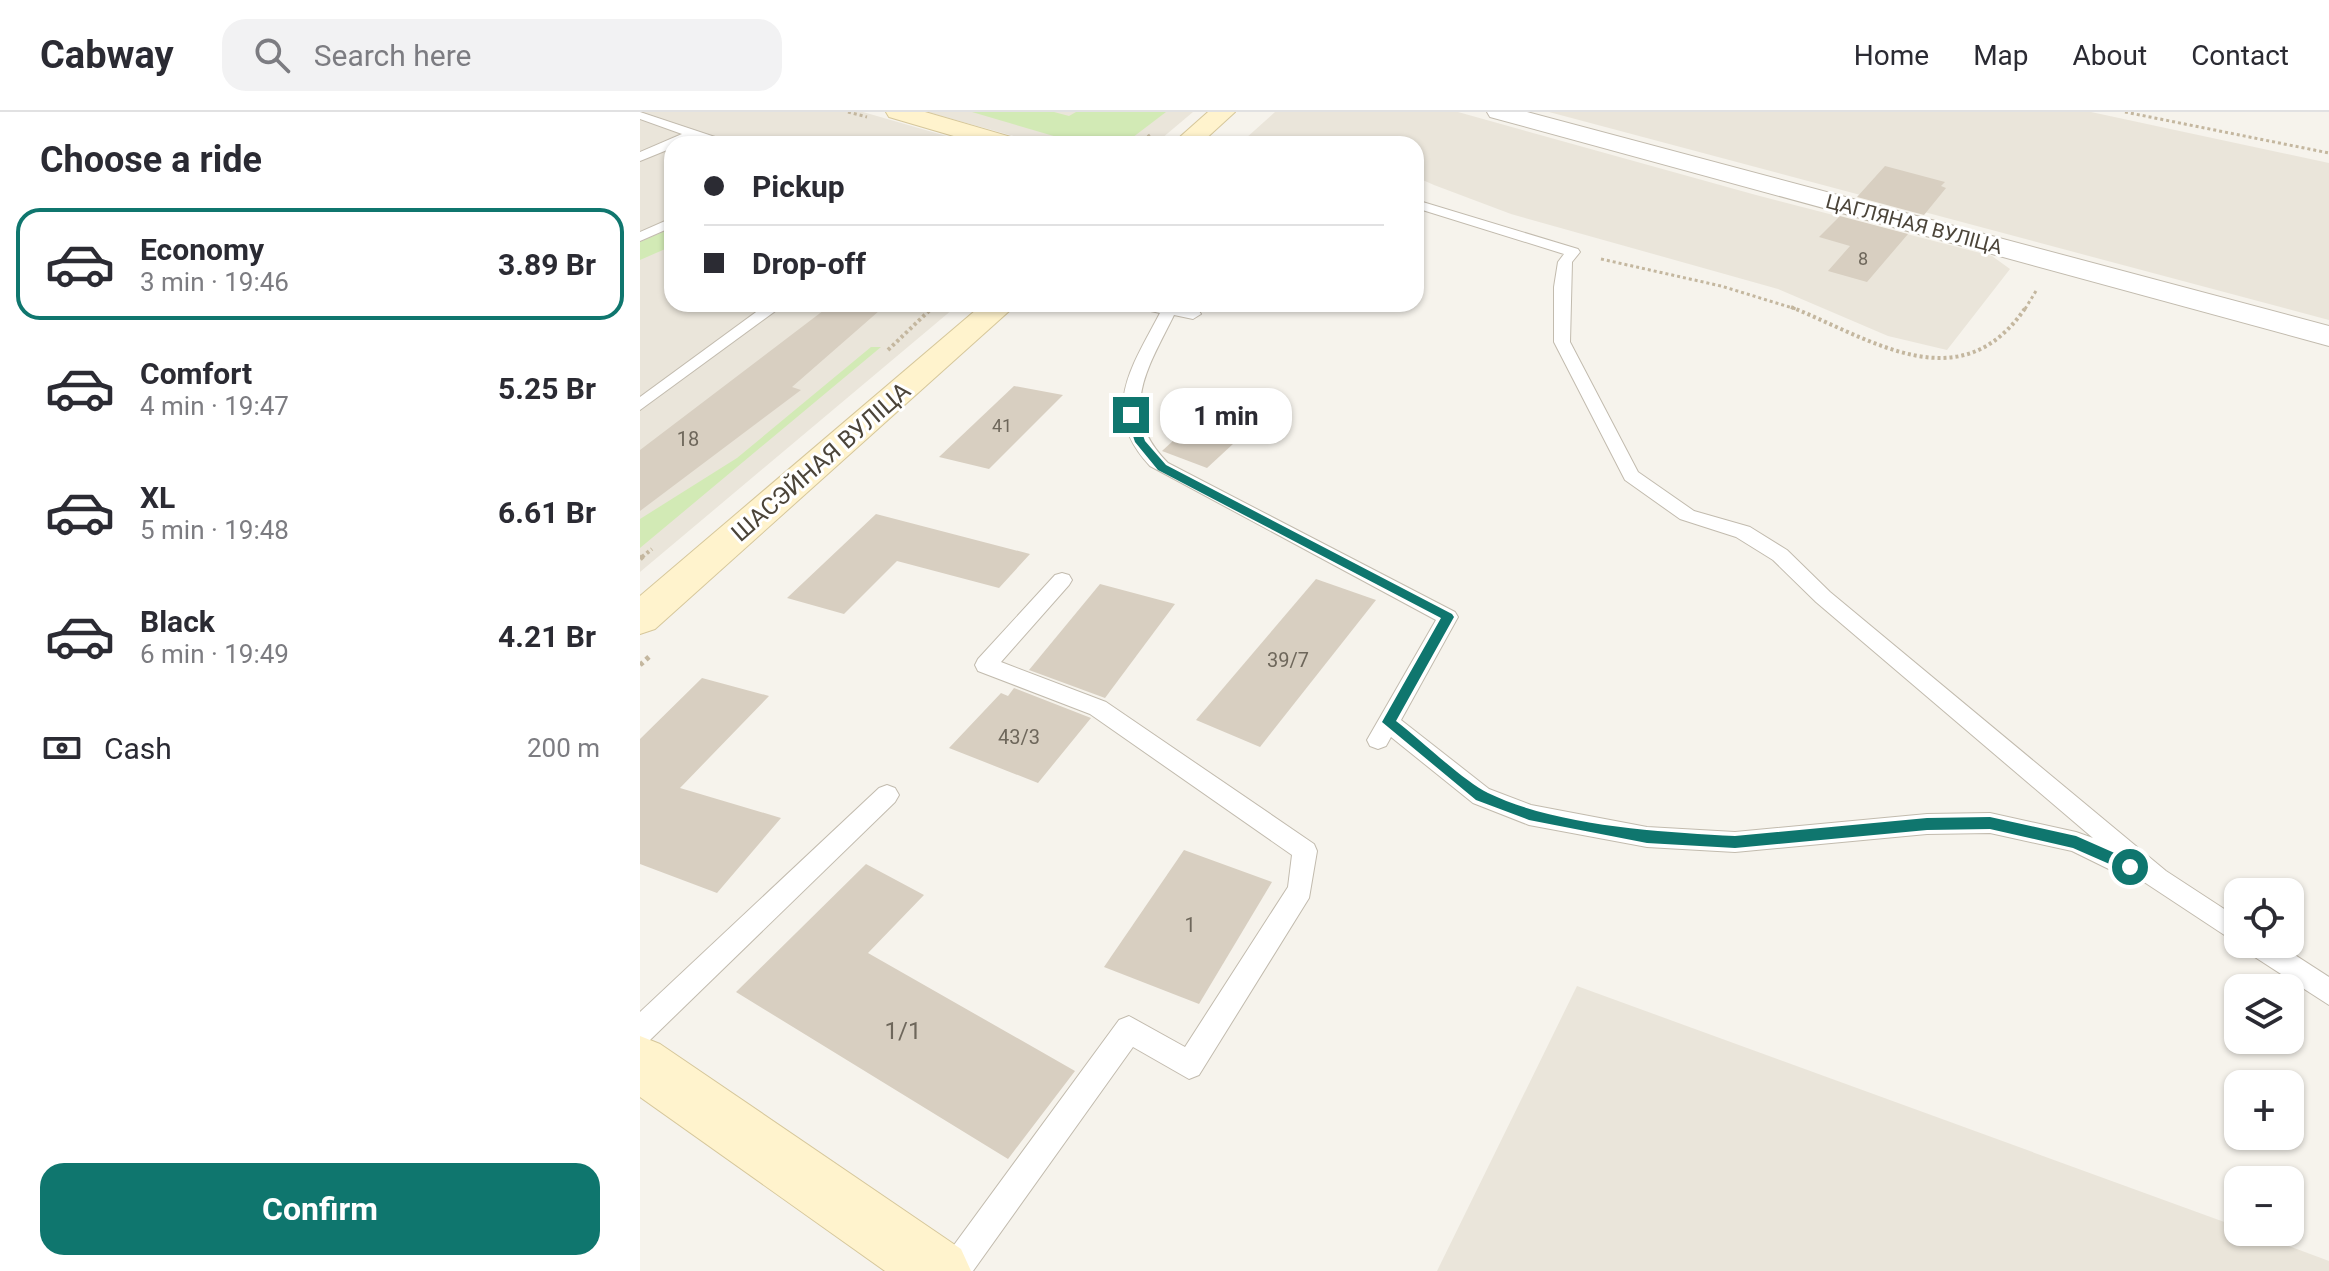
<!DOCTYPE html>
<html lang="en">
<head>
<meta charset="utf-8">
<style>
  :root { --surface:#fff; --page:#f2f2f3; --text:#2b2b33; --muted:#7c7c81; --line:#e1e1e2; --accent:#0f766e }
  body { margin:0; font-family:Roboto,sans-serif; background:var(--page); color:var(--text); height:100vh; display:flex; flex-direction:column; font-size:30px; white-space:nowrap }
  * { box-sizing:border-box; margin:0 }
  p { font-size:26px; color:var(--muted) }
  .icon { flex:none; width:44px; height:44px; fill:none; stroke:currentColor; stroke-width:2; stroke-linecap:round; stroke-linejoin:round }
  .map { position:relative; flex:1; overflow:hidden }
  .drawer { display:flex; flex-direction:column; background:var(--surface); width:640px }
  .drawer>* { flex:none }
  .hud { position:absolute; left:24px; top:24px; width:760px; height:176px; border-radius:24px; box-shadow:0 2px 6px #0004; display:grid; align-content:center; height:176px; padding:0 40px; background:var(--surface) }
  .buttons { position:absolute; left:1584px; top:766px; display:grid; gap:16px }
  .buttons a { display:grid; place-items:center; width:80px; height:80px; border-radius:16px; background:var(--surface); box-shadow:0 2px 6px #0004; font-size:40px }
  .end { position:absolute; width:36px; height:36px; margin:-18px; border:10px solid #0f766e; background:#fff; box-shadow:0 0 0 4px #fff }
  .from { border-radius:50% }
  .bubble { position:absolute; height:56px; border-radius:24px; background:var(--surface); box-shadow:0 2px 6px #0004; font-size:26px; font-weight:700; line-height:56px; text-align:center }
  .hud b { display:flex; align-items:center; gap:28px; height:76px; font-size:30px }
  .hud b+b { border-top:2px solid var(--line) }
  .hud i { width:20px; height:20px; background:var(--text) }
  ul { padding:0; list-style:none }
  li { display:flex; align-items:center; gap:24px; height:112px; margin:0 16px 12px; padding:0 24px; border:4px solid transparent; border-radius:24px }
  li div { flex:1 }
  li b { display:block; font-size:30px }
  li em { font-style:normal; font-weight:700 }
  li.selected { border-color:var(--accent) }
  li>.icon { width:72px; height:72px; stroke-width:1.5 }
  h2 { padding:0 40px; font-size:36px; line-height:96px }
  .pay { display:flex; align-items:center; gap:20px; height:88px; padding:0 40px; font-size:30px }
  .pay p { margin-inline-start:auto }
  .action { display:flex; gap:16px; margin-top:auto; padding:16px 40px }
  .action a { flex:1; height:92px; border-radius:24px; background:var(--accent); color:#fff; font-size:32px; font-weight:700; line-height:92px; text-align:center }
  header { display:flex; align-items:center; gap:48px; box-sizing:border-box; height:112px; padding:0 40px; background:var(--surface); border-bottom:2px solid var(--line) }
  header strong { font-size:38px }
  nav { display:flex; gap:44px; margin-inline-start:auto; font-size:28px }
  .search { width:560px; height:72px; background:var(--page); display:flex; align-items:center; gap:20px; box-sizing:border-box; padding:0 28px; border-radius:24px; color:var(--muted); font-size:30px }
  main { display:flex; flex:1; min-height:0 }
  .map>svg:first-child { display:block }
</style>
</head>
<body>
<header>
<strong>Cabway</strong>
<div class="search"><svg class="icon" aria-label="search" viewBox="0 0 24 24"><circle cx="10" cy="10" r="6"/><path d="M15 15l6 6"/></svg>Search here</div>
<nav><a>Home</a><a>Map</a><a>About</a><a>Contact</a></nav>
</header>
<main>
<section class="drawer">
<h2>Choose a ride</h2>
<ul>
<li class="selected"><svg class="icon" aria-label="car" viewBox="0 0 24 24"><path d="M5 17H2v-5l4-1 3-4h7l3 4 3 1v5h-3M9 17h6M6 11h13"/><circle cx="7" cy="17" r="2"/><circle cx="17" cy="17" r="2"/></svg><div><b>Economy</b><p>3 min · 19:46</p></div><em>3.89 Br</em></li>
<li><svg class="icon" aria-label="car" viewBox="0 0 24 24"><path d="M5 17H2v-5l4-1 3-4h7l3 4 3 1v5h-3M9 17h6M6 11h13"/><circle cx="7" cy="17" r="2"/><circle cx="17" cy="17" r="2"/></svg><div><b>Comfort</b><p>4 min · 19:47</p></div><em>5.25 Br</em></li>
<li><svg class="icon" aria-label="car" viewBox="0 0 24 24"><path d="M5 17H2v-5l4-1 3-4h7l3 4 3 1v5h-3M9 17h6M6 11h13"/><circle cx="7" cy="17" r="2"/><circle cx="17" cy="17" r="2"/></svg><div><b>XL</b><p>5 min · 19:48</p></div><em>6.61 Br</em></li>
<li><svg class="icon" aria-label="car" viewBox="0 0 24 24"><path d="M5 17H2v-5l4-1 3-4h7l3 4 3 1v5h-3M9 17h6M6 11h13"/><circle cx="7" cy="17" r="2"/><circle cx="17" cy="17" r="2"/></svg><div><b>Black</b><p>6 min · 19:49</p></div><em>4.21 Br</em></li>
</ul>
<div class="pay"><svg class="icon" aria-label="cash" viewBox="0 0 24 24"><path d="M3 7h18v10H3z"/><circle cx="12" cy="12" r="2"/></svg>Cash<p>200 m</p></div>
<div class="action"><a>Confirm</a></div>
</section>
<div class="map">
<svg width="1689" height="1159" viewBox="0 0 1689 1159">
  <rect width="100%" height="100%" fill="#f6f3ec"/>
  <g fill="#eae5da">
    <polygon points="0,0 223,0 334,32 32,32 32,192 319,192 0,460"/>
    <polygon points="287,0 553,0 515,32 402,32"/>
    <polygon points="635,0 818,0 1116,83 1352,144 1370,157 1307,238 1248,224 1138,177 871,102 794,73 776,65 776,32 638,32 605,27"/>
    <polygon points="909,0 1451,0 1689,51 1689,208"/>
    <polygon points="937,874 1598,1115 1598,1120 1611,1120 1689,1149 1689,1159 797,1159"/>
  </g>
  <g fill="#d2eab5">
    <polygon points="332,0 414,0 429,4 436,0 526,0 484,32 441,32"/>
    <polygon points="32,116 32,134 0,148 0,130"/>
    <polygon points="231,235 241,235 0,436 0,407 97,346"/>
  </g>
  <g fill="#d8cfc1">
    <polygon points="1245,54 1305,70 1301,74 1306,76 1284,103 1217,85"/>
    <polygon points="1200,104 1268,122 1227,170 1188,159 1210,134 1179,125"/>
    <polygon points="192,192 247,192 152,275 161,278 0,399 0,338"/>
    <polygon points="374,274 423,283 349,357 299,345"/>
    <polygon points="561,303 607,319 567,356 522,339"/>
    <polygon points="236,402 390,442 359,476 257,449 204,502 147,486"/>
    <polygon points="676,467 736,488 620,635 556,608"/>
    <polygon points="460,472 535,492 465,586 389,558"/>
    <polygon points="62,566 129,584 40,676 141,706 77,781 0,752 0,627"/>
    <polygon points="374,576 451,606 398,671 309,636 361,581 368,584"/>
    <polygon points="544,738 632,770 559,892 464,855"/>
    <polygon points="226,752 284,783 228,841 435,959 368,1047 96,880"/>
  </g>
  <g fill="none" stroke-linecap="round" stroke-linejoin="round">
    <defs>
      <g id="lane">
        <polygon points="0,0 87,29 88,32 70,32 53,26 32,32 32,36 0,49 0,40 42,22 0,7"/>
        <path d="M776,88l162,49 2,3 -8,10 -2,80 68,130 56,39 56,16 37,23 43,42 336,279 72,47v26l-100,-66 -13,-1 -53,-26 -82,-18 -63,1 -192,18 -88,-5 -118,-22 -56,-22 -82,-66 -5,9 -8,3 -8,-3 -3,-6 69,-120 -286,-154c-51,-54 -19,-98 10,-153l-28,-6 -3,-3h34l36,7 2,3 -8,5 -19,-4c-27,55 -57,97 -6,148l287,149 3,5 -57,103 88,69 42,16 116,22 88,5 192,-18 63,-1 86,19 17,6 -277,-236 -43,-42 -37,-23 -56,-18 -55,-39 -71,-138v-55l4,-25 6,-8 -148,-46z"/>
        <polygon points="32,106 32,115 0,129 0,120"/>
        <polygon points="127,192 145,192 0,298 0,285"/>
        <polygon points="422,461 429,463 432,468 429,473 361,550 466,590 674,732 677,739 669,786 559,963 549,967 493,935 333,1159 298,1159 303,1148 479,908 489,904 545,935 648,775 652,743 450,602 338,559 335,553 338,547 415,463"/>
        <polygon points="247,673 255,676 259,683 255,690 10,928 0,932 0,900 239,676"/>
        <polygon points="1603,832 1638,832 1689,865 1689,893 1607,840"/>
      </g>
      <polygon id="street" points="847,0 887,0 1689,214 1689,234 850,5"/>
      <g id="secondary">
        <polygon points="246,0 285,0 378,27 382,32 341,32 249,5"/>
        <polygon points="568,0 595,0 560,32 532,32"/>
        <polygon points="343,192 377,192 15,517 0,522 0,484"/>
        <polygon points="0,924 20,932 321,1137 331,1159 245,1159 0,985"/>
      </g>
    </defs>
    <use href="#lane" stroke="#c2bbae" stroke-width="2"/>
    <use href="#street" stroke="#c2bbae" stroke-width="2"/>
    <use href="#secondary" stroke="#d6c79b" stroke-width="2"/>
    <g stroke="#c4b79f" stroke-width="3" stroke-dasharray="3 3" stroke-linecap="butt">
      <polyline points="208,0 227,5"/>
      <polyline points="1485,0 1689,41"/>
      <polyline points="402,27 421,32"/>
      <polyline points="498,32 510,23"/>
      <polyline points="961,147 1081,174 1156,197"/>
      <polyline points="291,197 296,192"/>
      <polyline points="1385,197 1396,179"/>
    </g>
    <g stroke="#c4b79f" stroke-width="4" stroke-dasharray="3 3" stroke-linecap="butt">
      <path d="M1151,195c82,33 170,96 235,0"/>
      <polyline points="248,238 293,195"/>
      <polyline points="2,445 12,437"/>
    </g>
    <g stroke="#c4b79f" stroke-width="5" stroke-dasharray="4 4" stroke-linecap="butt">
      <polyline points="0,447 4,443"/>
      <polyline points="0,553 10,544"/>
    </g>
    <use href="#lane" fill="#fff" fill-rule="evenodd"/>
    <use href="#street" fill="#fff" fill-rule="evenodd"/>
    <use href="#secondary" fill="#fff3cd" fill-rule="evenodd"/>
  </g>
  <path fill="#0f766e" d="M491,300l5,3 9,26 21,24 286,149 2,3 -58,104c25,19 66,59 92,72 68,33 172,39 247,43l192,-18 63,-1 86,19 59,26 2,5 -7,6 -57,-25 -83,-19 -63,1 -192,18 -88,-5 -118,-23 -53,-20 -94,-78 59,-104 -283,-148 -23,-28 -9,-27z"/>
  <g text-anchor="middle" stroke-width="6" stroke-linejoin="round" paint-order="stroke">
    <g font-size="18" fill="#6e675b">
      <text x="1223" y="153">8</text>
      <text x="362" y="320">41</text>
    </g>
    <g font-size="20" fill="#4b4439" stroke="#fff">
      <text transform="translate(1274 112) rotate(15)" y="7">ЦАГЛЯНАЯ ВУЛІЦА</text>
    </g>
    <g font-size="20" fill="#6e675b">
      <text x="48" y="334">18</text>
      <text x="648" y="555">39/7</text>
      <text x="379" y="632">43/3</text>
      <text x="550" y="820">1</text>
    </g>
    <g font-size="24" fill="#4b4439" stroke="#fff">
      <text transform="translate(181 350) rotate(-41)" y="8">ШАСЭЙНАЯ ВУЛІЦА</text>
    </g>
    <g font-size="24" fill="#6e675b">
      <text x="263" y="927">1/1</text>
    </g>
  </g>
</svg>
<div class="buttons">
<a><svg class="icon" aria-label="locate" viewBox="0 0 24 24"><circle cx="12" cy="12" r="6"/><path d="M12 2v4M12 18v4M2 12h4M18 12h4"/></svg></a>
<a><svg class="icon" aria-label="layers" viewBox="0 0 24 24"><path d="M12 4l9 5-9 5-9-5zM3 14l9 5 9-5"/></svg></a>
<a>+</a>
<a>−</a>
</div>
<i class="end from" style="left:1490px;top:755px"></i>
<i class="end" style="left:491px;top:303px"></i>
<div class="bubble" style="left:520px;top:276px;width:132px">1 min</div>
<div class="hud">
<b><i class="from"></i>Pickup</b>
<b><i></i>Drop-off</b>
</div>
</div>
</main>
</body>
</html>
